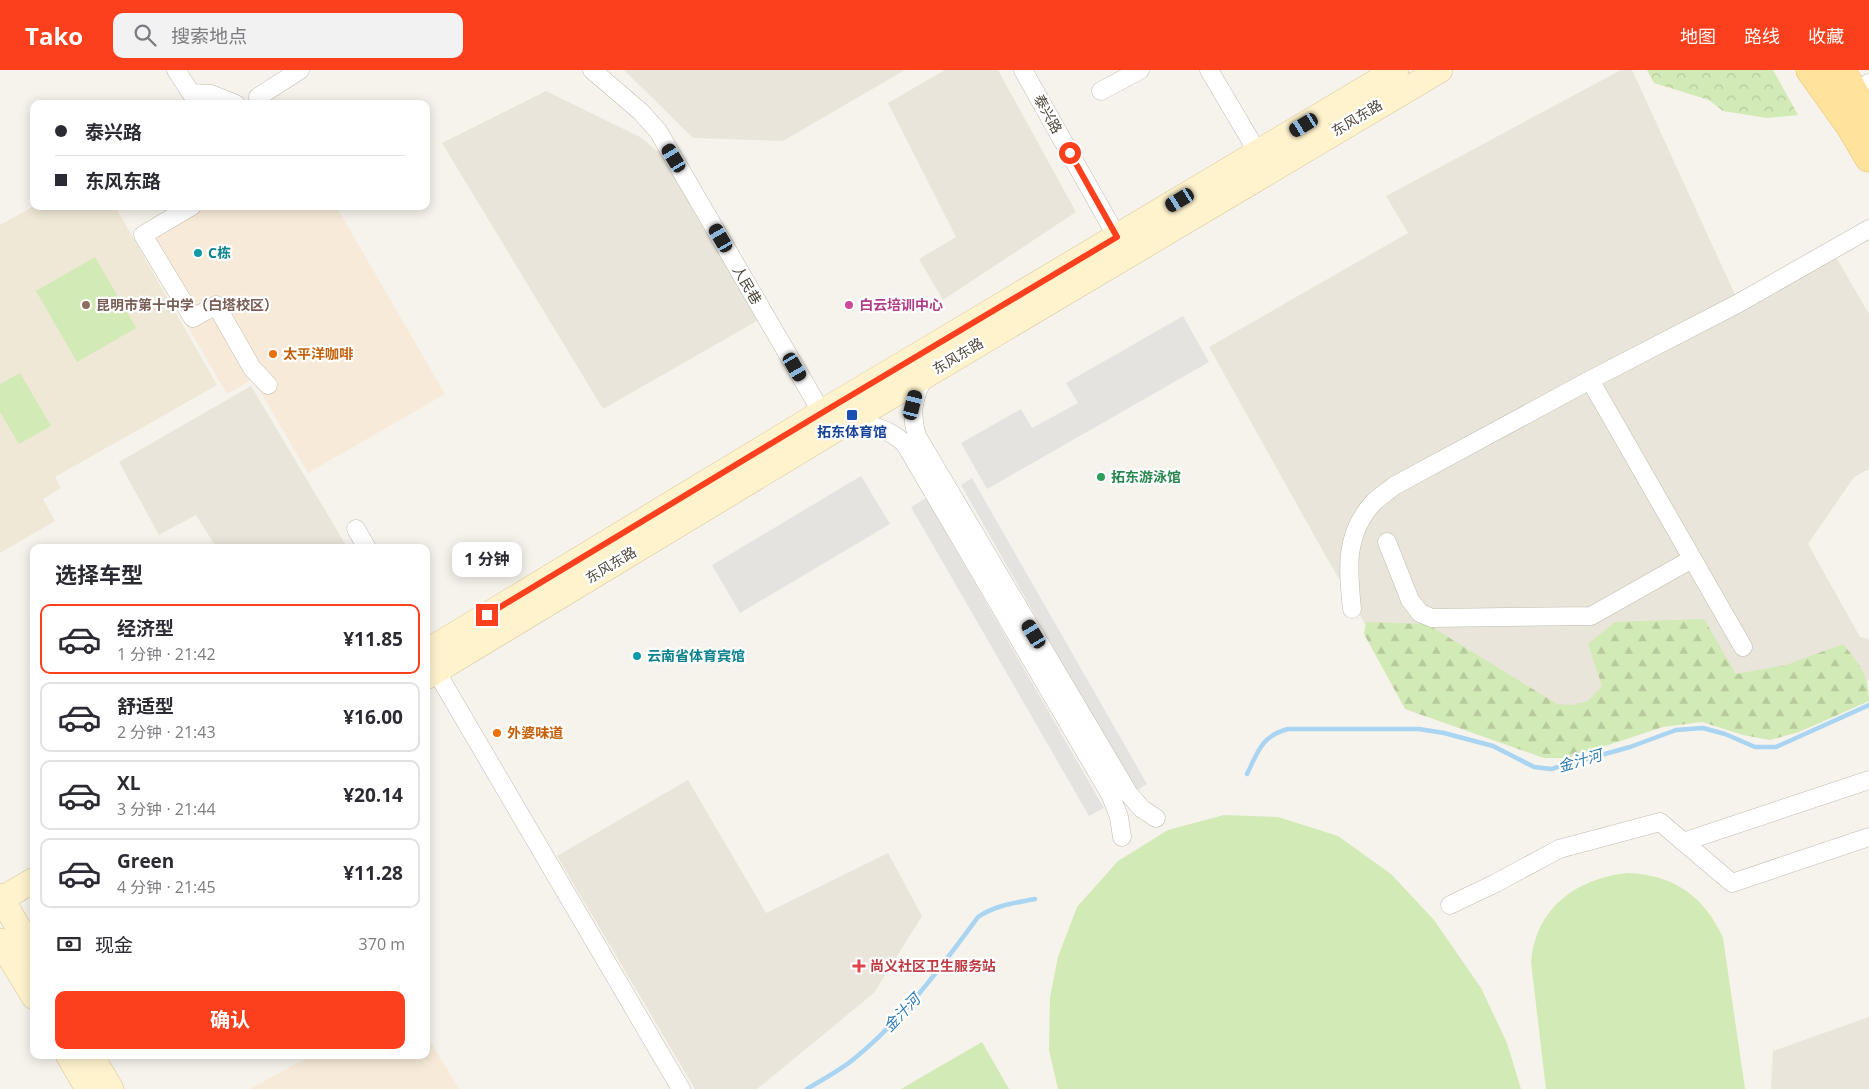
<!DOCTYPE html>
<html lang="zh">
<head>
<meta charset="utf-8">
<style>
  :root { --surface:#fff; --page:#f2f2f3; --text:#2b2b33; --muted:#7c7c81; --line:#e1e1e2; --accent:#fc3f1d }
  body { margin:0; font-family:"Open Sans","Noto Sans SC",sans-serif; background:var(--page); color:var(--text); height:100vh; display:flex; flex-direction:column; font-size:19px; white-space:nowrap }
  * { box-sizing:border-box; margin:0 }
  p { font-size:16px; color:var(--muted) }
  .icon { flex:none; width:28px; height:28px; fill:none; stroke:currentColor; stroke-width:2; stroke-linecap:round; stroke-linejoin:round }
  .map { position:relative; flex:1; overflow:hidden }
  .side { position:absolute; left:30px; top:474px; width:400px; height:515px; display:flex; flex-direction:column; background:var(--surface); border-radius:10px; box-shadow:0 2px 12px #0003 }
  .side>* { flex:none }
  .guide { position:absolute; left:30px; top:30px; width:400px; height:110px; border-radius:10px; box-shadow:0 2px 12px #0003; display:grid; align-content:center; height:110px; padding:0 25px; background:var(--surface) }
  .end { position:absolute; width:22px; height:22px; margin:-11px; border:6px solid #fc3f1d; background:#fff; box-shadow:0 0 0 2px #fff }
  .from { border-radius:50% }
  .bubble { position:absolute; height:35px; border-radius:10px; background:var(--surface); box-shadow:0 2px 12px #0003; font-size:16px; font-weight:700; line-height:35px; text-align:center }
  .car { position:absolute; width:15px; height:30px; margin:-15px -8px; border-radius:6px; box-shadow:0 0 4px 1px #0007; background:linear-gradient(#222 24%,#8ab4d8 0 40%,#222 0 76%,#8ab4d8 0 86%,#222 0) }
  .guide b { display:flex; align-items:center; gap:18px; height:48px; font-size:19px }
  .guide b+b { border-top:1px solid var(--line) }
  .guide i { width:12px; height:12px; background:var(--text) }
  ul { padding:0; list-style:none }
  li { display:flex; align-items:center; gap:15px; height:70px; margin:0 10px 8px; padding:0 15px; border:2px solid var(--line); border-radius:10px }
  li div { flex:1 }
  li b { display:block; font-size:19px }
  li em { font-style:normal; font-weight:700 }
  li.current { border-color:var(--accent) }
  li>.icon { width:45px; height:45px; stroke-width:1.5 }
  h2 { padding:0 25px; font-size:22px; line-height:60px }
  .pay { display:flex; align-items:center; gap:12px; height:55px; padding:0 25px; font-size:19px }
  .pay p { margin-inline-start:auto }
  .button { display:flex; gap:10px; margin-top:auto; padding:10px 25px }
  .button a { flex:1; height:58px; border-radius:10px; background:var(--accent); color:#fff; font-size:20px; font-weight:700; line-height:58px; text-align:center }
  header { display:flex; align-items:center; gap:30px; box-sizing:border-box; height:70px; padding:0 25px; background:var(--accent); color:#fff }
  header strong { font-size:24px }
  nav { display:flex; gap:28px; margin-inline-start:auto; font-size:18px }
  .search { width:350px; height:45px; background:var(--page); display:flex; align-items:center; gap:12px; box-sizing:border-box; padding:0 18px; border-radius:10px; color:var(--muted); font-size:19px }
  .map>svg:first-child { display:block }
</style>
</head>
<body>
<header>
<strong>Tako</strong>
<div class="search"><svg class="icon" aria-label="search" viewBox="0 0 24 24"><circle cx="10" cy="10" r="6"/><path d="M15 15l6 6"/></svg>搜索地点</div>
<nav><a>地图</a><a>路线</a><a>收藏</a></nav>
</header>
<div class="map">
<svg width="1869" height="1019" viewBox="0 0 1869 1019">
  <defs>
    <pattern id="forest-firs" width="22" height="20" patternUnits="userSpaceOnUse" patternTransform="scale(1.25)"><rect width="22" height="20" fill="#d2eab5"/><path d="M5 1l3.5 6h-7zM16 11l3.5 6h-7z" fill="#b6ca9c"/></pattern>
    <pattern id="park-crowns" width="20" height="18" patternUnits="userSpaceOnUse" patternTransform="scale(1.25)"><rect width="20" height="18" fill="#d2eab5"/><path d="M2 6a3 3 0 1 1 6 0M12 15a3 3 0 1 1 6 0" fill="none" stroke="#b6ca9c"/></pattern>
  </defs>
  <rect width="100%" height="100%" fill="#f6f3ec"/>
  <g fill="#eae5da">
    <polygon points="624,0 905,0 783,71 693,68"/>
    <polygon points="945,0 998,0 1076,142 943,230 919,189 956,167 888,33"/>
    <polygon points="1621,0 1632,0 1737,229 1829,175 1869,244 1869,399 1854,407 1808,474 1860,567 1869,569 1869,610 1800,636 1674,643 1564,678 1417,644 1324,483 1209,277 1408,163 1386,126"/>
    <polygon points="546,21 640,67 671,92 762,248 603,339 442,73"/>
    <polygon points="251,316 347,477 216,477 196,445 159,465 119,392"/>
    <polygon points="688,710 766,843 888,783 922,846 874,923 757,1019 695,1019 557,786"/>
    <polygon points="1869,947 1869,1019 1771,1019 1773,981"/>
  </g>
  <g fill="#f7ead8">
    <polygon points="179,136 336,136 445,324 308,403 253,309 227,324 133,163"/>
    <polygon points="426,964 459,1019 250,1019 312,985 426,985"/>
  </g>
  <polygon fill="#efe8d6" points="34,136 115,136 217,315 55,407 61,418 43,429 55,451 0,483 0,155"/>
  <path fill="url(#forest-firs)" d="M1704,549l32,55 50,-9 57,-21c16,20 26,30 26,57l-70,31 -29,8 -27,-5 -41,-13 -39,5 -94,31h-25l-139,-49 -41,-75 2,-12 61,2 130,80 15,1 16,-4 14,-15 -14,-42 27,-22z"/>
  <polygon fill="url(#park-crowns)" points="1647,0 1773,0 1798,45 1767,48 1723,41 1709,30 1654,13"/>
  <g fill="#d2eab5">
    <polygon points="95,187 136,258 77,292 36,221"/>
    <polygon points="20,303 51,356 19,374 0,342 0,314"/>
    <polygon points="1224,745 1278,747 1338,766 1391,804 1434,850 1481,918 1507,973 1521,1019 1058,1019 1049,980 1050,927 1058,887 1077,837 1118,791 1168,760"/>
    <path d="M1628,803c46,2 76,23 95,65l22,151h-199l-15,-127c4,-54 46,-84 97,-89z"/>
    <polygon points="982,972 1009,1019 901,1019"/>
  </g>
  <g fill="#e5e3e0">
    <polygon points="1183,246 1209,292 987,419 961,373 1021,339 1032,358 1078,333 1066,313"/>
    <polygon points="861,406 890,454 740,543 712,495"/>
    <polygon points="972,408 1147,714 1135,721 961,415"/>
    <polygon points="926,428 1104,738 1089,746 911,437"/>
  </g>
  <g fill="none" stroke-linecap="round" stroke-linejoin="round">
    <g stroke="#a9d4f2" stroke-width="4.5">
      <path d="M1247,704c11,-22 14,-38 41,-45h131l25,4 49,13 41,21 17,2 79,-22 46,-17 27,-2 22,6 30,13h21l93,-42"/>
      <path d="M807,1019c16,-10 34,-19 48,-31 49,-40 86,-91 123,-141 18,-12 36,-14 57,-18"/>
    </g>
    <defs>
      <g id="street">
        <polyline points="176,0 191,23 211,24 236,34"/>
        <polyline points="592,0 641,42 658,61 822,343"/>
        <polyline points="1023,0 1117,167"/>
        <polyline points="1209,0 1258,83"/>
        <polyline points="1101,21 1140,0"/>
        <polyline points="1854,22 1869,13"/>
        <polyline points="258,27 300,0"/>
        <polyline points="192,136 143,165 193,248 216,235 252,298 268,315"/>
        <path d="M926,305c-13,20 -16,39 -9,61l212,358 13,15 14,9"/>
        <polyline points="1590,310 1743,577"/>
        <path d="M843,357c23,-6 45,1 62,17l206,352 8,21 3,20"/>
        <polyline points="356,459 367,478"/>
        <polyline points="1387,472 1410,530 1420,543 1432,548 1591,546 1692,489"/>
        <path d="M1352,539c-4,-39 -8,-74 21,-106 6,-6 14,-11 21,-17l196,-106 147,-76 132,-75"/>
        <polyline points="436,601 681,1019"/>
        <polyline points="1683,772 1869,710"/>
        <polyline points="1450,835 1496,813 1559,779 1660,752 1732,813 1869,767"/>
      </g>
      <g id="secondary">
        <polyline points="426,582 839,332 1396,0"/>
        <polyline points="426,607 881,332 1440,0"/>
        <polyline points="0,826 34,884"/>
        <polyline points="0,830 34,810"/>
        <polyline points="0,871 34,927"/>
        <polyline points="68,985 88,1019"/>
        <polyline points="91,985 111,1019"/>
      </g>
      <g id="primary">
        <polyline points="1810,0 1850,56 1869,88"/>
        <polyline points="1841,0 1869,48"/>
      </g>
    </defs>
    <use href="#street" stroke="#c2bbae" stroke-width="19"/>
    <use href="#secondary" stroke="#d6c79b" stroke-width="26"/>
    <use href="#primary" stroke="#e6c16a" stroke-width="29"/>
    <use href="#street" stroke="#fff" stroke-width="18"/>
    <use href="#secondary" stroke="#fff3cd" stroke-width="25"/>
    <use href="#primary" stroke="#ffe39c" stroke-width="28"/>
  </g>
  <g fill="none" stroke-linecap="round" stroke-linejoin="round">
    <polyline stroke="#fc3f1d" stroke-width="6" points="487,545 830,338 1117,167 1070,83"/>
  </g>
  <g fill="#0f9aa8" stroke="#fff" stroke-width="2">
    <circle cx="198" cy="183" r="5"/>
    <circle cx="637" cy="586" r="5"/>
  </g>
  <circle fill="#8d6e63" stroke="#fff" stroke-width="2" cx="86" cy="235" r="5"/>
  <circle fill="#d1479c" stroke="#fff" stroke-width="2" cx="849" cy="235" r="5"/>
  <g fill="#e8710a" stroke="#fff" stroke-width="2">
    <circle cx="273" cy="284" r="5"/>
    <circle cx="497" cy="663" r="5"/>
  </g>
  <rect fill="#1a4fb4" stroke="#fff" stroke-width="2" x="846" y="339" width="12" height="12" rx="2.5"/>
  <circle fill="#2e9e5b" stroke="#fff" stroke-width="2" cx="1101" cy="407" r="5"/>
  <path fill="#e0444e" stroke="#fff" stroke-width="2" d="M856.5 888.5h5v5h5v5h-5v5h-5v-5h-5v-5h5z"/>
  <g text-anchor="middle" stroke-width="4.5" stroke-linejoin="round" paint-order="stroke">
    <g font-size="14" fill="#4b4439" stroke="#fff">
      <text transform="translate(1048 44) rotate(61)" y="5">泰兴路</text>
      <text transform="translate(1357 48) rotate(-31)" y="5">东风东路</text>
      <text transform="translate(747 215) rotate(60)" y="5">人民巷</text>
      <text transform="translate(958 286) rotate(-31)" y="5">东风东路</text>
      <text transform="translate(611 495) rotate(-31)" y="5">东风东路</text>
    </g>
    <g font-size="14" font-weight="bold" fill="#0d838f" stroke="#fff" text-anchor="start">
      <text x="208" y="188">C栋</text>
      <text x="647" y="591">云南省体育宾馆</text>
    </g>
    <g font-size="14" font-weight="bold" fill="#785e54" stroke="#fff" text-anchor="start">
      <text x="96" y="240">昆明市第十中学（白塔校区）</text>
    </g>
    <g font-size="14" font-weight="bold" fill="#b23c85" stroke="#fff" text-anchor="start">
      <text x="859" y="240">白云培训中心</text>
    </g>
    <g font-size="14" font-weight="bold" fill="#c56008" stroke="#fff" text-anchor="start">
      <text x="283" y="289">太平洋咖啡</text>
      <text x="507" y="668">外婆味道</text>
    </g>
    <g font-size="14" font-weight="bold" fill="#164399" stroke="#fff">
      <text x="852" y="367">拓东体育馆</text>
    </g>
    <g font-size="14" font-weight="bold" fill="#27864d" stroke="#fff" text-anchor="start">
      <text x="1111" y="412">拓东游泳馆</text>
    </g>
    <g font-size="14" font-weight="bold" fill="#be3a42" stroke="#fff" text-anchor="start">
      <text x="870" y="901">尚义社区卫生服务站</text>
    </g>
    <g font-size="15" font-style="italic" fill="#2e7ab2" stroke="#fff">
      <text transform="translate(1580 691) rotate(-16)" y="5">金汁河</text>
      <text transform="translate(902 943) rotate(-46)" y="5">金汁河</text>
    </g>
  </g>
</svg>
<i class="end from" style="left:1070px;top:83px"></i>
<i class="end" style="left:487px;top:545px"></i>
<div class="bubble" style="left:452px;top:472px;width:70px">1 分钟</div>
<i class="car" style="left:1304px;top:55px;rotate:239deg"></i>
<i class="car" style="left:674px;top:88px;rotate:329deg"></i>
<i class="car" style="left:1180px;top:130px;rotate:239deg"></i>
<i class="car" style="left:721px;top:168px;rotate:330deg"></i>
<i class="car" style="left:795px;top:297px;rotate:150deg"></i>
<i class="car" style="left:913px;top:335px;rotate:14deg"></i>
<i class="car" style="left:1034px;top:564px;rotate:329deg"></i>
<div class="guide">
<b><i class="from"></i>泰兴路</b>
<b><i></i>东风东路</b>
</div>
<section class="side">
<h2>选择车型</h2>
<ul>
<li class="current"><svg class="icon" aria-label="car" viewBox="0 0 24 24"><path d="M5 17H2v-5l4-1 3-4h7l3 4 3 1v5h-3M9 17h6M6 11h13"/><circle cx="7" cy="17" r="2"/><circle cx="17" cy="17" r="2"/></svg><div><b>经济型</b><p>1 分钟 · 21:42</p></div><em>¥11.85</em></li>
<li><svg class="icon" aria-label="car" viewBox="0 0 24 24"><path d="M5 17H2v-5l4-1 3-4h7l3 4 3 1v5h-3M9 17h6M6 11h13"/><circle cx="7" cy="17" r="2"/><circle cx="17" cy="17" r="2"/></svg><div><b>舒适型</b><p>2 分钟 · 21:43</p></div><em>¥16.00</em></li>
<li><svg class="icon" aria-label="car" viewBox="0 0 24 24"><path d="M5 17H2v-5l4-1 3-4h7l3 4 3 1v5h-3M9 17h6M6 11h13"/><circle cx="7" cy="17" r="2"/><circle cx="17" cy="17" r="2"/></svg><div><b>XL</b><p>3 分钟 · 21:44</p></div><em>¥20.14</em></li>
<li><svg class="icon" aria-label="car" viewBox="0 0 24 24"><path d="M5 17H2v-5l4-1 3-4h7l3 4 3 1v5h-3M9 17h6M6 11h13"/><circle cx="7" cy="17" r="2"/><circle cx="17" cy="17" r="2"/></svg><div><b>Green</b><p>4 分钟 · 21:45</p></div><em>¥11.28</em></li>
</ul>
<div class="pay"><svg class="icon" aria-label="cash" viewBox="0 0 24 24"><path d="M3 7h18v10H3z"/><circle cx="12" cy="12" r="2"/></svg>现金<p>370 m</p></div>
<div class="button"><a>确认</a></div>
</section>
</div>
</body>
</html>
